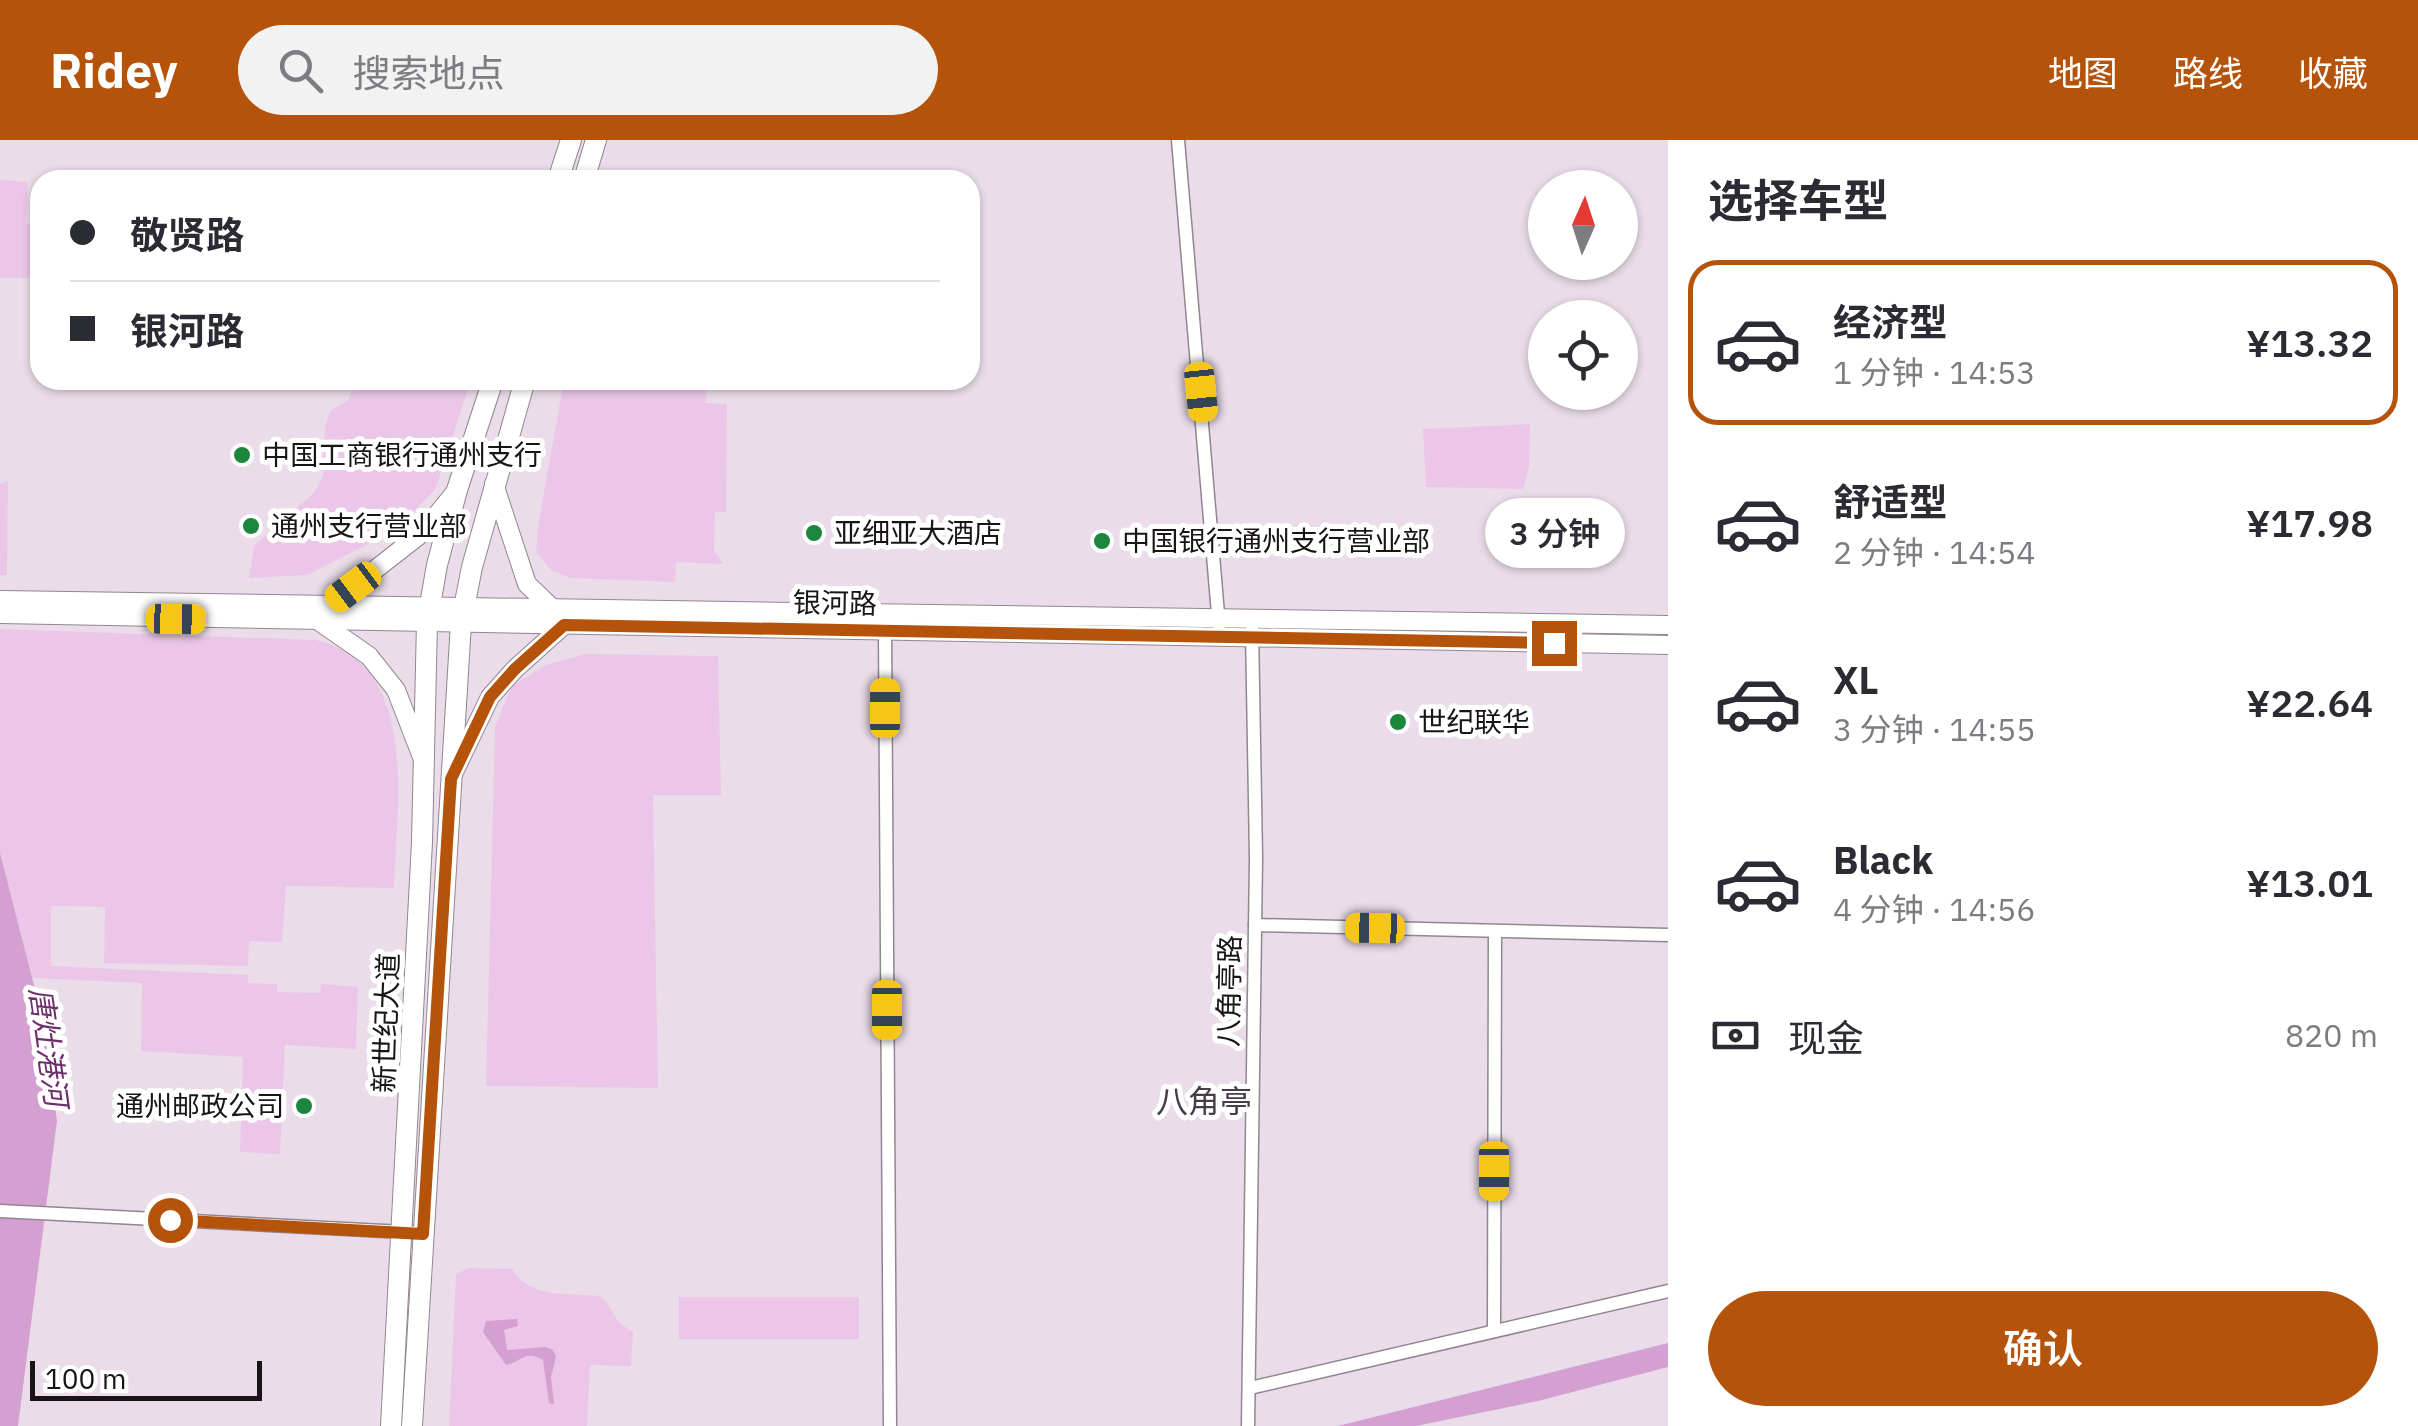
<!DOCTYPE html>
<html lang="zh">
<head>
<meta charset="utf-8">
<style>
  :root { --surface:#fff; --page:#f2f2f3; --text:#2b2b33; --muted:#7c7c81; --line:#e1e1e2; --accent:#b45309 }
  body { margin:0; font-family:"IBM Plex Sans","Noto Sans SC",sans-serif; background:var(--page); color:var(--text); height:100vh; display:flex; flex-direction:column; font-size:38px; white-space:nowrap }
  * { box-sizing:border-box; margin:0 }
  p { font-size:32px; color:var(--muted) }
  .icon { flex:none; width:55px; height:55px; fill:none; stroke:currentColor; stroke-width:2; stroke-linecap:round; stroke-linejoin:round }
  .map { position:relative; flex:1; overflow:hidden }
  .panel { display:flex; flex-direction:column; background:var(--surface); width:750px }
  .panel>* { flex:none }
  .banner { position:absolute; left:30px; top:30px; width:950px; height:220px; border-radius:30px; box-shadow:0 2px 8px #0004; display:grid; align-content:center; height:220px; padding:0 40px; background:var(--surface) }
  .needle { width:65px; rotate:3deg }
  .buttons { position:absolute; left:1528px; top:30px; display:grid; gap:20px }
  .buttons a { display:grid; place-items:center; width:110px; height:110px; border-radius:50%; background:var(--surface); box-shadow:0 2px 8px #0004; font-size:50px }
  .scale { position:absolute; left:30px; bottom:25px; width:232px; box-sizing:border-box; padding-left:10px; border:5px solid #181418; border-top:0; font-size:28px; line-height:35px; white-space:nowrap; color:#181418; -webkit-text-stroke:8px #fff; paint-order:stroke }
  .end { position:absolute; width:45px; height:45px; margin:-22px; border:12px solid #b45309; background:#fff; box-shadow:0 0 0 5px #fff }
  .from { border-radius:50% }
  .bubble { position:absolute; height:70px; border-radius:35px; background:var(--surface); box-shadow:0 2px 8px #0004; font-size:32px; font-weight:600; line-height:70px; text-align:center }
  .car { position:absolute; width:30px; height:60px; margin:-30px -15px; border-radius:12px; box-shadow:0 0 8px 2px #0007; background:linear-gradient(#f5c518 24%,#345 0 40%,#f5c518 0 76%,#345 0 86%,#f5c518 0) }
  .banner b { display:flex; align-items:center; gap:35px; height:95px; font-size:38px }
  .banner b+b { border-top:2px solid var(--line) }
  .banner i { width:25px; height:25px; background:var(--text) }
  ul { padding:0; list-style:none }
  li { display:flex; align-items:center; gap:30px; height:165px; margin:0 20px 15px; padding:0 20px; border:5px solid transparent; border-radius:30px }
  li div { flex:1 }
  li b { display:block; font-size:38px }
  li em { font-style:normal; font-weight:600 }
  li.selected { border-color:var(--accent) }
  li>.icon { width:90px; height:90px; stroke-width:1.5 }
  h2 { padding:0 40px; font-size:45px; line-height:120px }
  .pay { display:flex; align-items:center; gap:25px; height:110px; padding:0 40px; font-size:38px }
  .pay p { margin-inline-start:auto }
  .cta { display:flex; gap:20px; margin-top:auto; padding:20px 40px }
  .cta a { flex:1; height:115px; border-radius:60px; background:var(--accent); color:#fff; font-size:40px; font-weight:600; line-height:115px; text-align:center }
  header { display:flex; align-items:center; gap:60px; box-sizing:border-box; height:140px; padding:0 50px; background:var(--accent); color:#fff }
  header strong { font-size:48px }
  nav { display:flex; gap:55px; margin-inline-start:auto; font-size:35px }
  .search { width:700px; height:90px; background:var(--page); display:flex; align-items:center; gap:25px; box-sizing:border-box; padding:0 35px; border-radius:55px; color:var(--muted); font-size:38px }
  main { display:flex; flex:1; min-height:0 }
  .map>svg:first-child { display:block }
</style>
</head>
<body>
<header>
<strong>Ridey</strong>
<div class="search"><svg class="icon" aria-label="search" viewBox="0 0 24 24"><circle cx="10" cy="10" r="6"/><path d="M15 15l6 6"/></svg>搜索地点</div>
<nav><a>地图</a><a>路线</a><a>收藏</a></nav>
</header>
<main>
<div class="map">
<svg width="1668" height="1286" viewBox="0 0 1668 1286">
  <rect width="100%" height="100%" fill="#eadde9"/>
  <g fill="#ecc6e9">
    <polygon points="0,40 28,42 26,84 40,87 32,138 0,138"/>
    <polygon points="357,240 471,240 435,350 410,375 372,402 307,435 249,438 254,406 315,352 323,335 325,287 331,270 348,260"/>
    <polygon points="564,240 707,240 706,263 727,264 726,372 715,372 714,410 723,424 676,422 675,442 571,438 551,430 536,412 538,386"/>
    <polygon points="1530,284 1529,327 1523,349 1426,347 1423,289"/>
    <polygon points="8,341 7,435 0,435 0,344"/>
    <path d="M0,489l316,11c106,25 80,168 78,248l-108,-2 -4,56 -33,-1 -1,25 -144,-3 1,-56 -54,-1v60l197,9v8l29,1v8l43,1 1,-9 37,3 -2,62 -71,-4 -5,109 -40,-2 3,-95 -102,-6 1,-68 -110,-5 -32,-125z"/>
    <polygon points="585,514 718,516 721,655 653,655 658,948 486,946 495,586 512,546 546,525"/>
    <path d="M469,1128l43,1c17,30 57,24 88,27 17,15 9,22 33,36l-2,34 -41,-1 -3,61h-138l7,-152z"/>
    <rect x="679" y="1157" width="180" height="42"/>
  </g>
  <g fill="#d49fd1">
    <polygon points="0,713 44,884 57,981 18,1286 0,1286"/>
    <path d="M517,1179l1,7 -14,4 3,20 39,-3 7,3 3,7 -5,20 3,27 -5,-1 -6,-43c-18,-11 -22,2 -37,5l-23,-33 3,-11z"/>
    <polygon points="1668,1203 1668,1227 1538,1261 1416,1286 1338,1286"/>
  </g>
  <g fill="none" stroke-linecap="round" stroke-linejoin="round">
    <defs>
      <g id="street">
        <polyline points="1178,0 1219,486"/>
        <polyline points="885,492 890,1286"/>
        <polyline points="1255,785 1668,795"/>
        <polyline points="0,1071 423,1093"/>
        <polyline points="1494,1191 1495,792"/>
        <polyline points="1250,1248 1668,1151"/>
        <polyline points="1248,1286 1256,718 1252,489"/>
      </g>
      <g id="secondary">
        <polyline points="494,344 527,444 551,467"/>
        <polyline points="0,460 1668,485"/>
        <polyline points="331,464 422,393 457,350"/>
        <polyline points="0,474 1668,505"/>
        <polyline points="320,482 369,516 396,550 422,617"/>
        <polyline points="453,634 490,557 515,529 564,485"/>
      </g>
      <g id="primary">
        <polyline points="558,40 571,0"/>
        <polyline points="584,40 596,0"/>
        <polyline points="391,1286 422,702 427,482 437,425 457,350 493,240"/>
        <polyline points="412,1286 461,483 472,427 525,240"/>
      </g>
    </defs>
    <use href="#street" stroke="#928691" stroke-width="15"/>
    <use href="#secondary" stroke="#928691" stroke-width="20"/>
    <use href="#primary" stroke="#928691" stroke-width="22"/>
    <use href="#street" stroke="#fff" stroke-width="12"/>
    <use href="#secondary" stroke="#fff" stroke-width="18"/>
    <use href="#primary" stroke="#fff" stroke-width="20"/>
  </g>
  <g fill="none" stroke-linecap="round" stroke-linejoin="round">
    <polyline stroke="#b45309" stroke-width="12" points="170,1080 423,1094 451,639 490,557 515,529 564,485 1554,503"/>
  </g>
  <g fill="#1b863c" stroke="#fff" stroke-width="4">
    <circle cx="242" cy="315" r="10"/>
    <circle cx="251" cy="386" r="10"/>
    <circle cx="814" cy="393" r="10"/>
    <circle cx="1102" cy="401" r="10"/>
    <circle cx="1398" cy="582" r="10"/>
    <circle cx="304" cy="966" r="10"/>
  </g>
  <g text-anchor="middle" stroke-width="10" stroke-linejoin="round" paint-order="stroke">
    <g font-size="28" fill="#181418" stroke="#fff" text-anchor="start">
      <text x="262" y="325">中国工商银行通州支行</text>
      <text x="271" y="396">通州支行营业部</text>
      <text x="834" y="403">亚细亚大酒店</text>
      <text x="1122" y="411">中国银行通州支行营业部</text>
      <text x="1418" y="592">世纪联华</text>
      <text x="284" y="976" text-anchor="end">通州邮政公司</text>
    </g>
    <g font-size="28" fill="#181418" stroke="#fff">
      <text transform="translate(835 463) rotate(1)" y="10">银河路</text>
      <text transform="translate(1229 851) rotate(-89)" y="10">八角亭路</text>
      <text transform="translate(386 883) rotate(-88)" y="10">新世纪大道</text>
    </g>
    <g font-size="30" font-style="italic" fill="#6d2e6b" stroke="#fff">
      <text transform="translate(48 907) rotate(82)" y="10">唐灶港河</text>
    </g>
    <g font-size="32" fill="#483d47" stroke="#fff">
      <text x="1204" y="973">八角亭</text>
    </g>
  </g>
</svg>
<div class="buttons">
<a><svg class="needle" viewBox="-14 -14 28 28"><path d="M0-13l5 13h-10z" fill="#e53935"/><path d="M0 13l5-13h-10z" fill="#7c7c81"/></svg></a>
<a><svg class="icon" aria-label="locate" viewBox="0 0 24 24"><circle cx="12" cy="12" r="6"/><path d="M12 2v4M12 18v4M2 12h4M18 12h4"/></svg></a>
</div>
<div class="scale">100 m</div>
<i class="end from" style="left:170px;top:1080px"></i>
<i class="end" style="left:1554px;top:503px"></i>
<div class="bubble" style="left:1485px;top:358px;width:140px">3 分钟</div>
<i class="car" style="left:1201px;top:252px;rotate:174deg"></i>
<i class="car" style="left:353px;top:447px;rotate:233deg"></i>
<i class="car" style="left:176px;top:479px;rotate:91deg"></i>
<i class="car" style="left:885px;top:568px;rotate:0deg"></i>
<i class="car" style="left:1375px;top:788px;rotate:271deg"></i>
<i class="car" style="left:887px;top:870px;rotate:180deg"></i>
<i class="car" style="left:1494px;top:1031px;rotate:180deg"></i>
<div class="banner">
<b><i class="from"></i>敬贤路</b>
<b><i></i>银河路</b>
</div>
</div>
<section class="panel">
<h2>选择车型</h2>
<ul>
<li class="selected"><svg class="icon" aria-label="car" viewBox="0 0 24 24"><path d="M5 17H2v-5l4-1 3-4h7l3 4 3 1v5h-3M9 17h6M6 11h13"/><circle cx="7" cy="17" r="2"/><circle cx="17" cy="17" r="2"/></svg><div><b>经济型</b><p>1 分钟 · 14:53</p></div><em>¥13.32</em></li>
<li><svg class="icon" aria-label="car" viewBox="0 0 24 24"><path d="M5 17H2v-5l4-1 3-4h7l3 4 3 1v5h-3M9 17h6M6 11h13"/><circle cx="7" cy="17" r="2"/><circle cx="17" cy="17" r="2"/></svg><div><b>舒适型</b><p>2 分钟 · 14:54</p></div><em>¥17.98</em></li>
<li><svg class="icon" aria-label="car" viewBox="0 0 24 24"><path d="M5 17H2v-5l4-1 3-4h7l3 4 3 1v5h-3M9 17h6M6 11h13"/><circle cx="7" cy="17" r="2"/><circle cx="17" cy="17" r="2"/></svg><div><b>XL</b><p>3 分钟 · 14:55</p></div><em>¥22.64</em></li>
<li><svg class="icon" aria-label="car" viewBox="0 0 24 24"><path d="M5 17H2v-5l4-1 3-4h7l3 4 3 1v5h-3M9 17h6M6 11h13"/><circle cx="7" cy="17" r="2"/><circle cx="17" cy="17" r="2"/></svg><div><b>Black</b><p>4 分钟 · 14:56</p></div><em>¥13.01</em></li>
</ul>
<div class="pay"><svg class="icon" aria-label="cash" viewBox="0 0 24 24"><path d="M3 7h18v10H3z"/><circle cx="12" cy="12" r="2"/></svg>现金<p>820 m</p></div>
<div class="cta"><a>确认</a></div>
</section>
</main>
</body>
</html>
